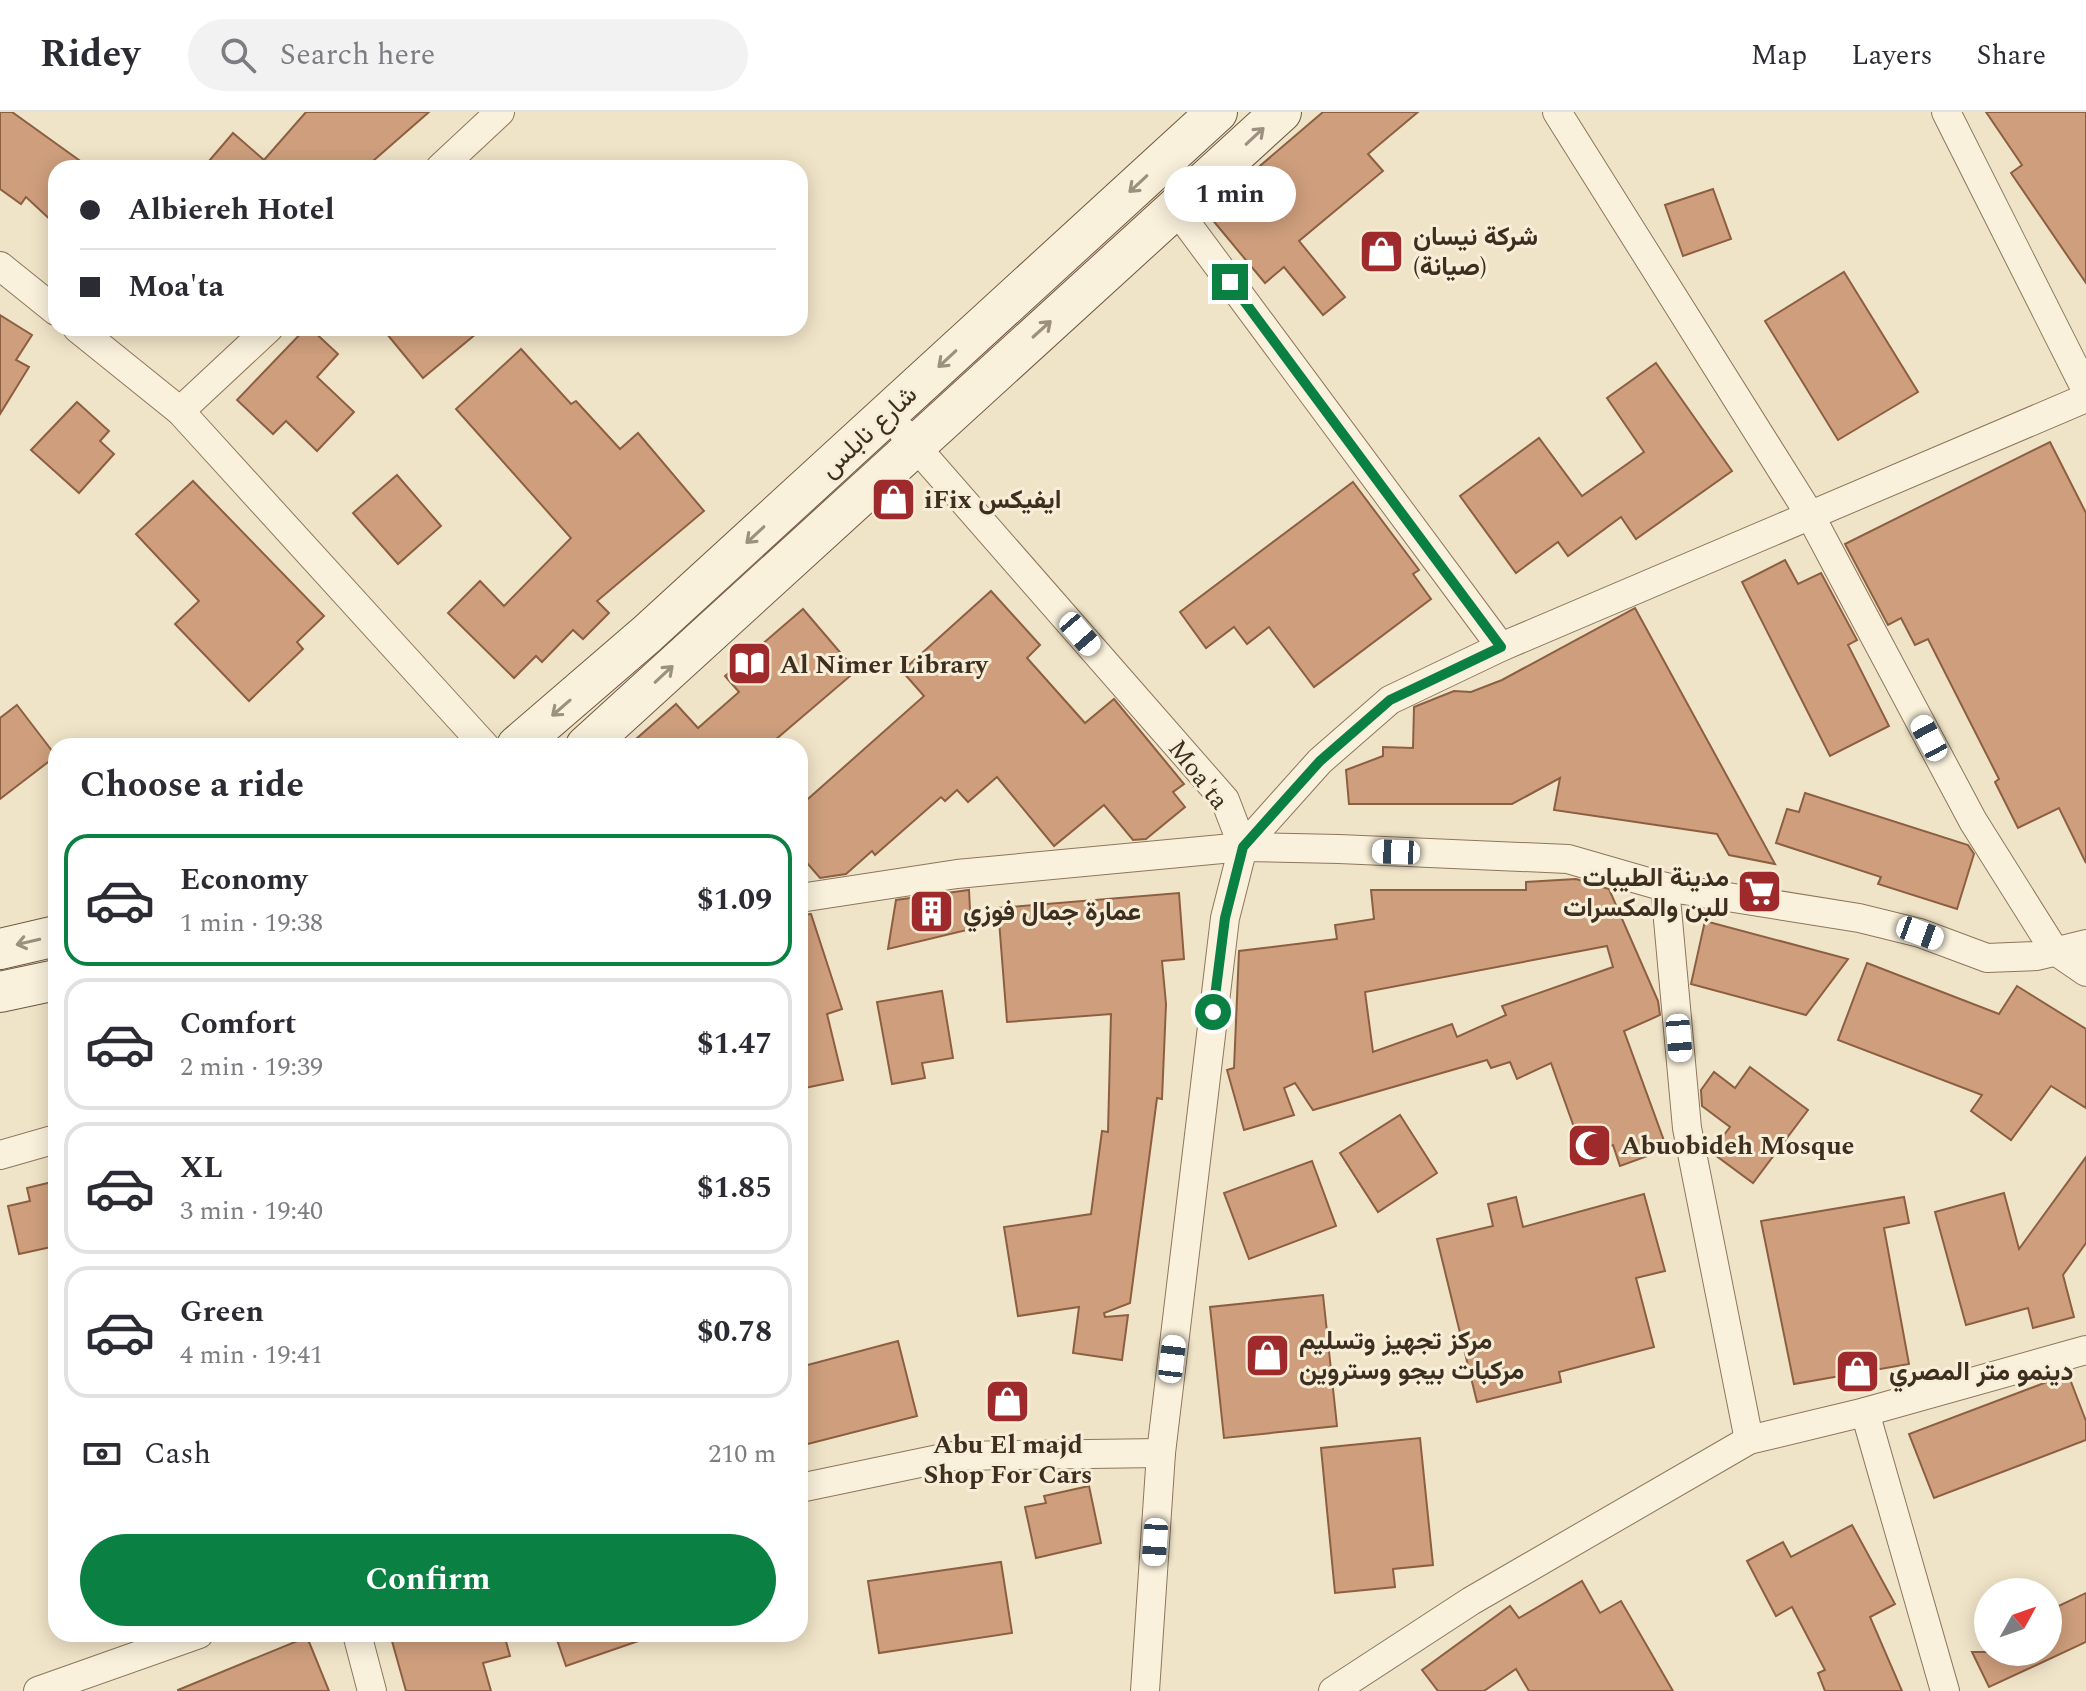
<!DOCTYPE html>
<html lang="en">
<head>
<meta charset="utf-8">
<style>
  :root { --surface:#fff; --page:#f2f2f3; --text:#2b2b33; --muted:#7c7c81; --line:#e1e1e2; --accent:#0b8043 }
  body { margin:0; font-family:Spectral,Vazirmatn,serif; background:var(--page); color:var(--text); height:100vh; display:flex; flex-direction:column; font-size:30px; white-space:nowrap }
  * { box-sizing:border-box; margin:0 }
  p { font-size:26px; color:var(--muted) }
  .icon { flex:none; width:44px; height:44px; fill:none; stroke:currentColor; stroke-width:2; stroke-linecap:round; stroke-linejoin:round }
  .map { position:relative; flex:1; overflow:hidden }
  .side { position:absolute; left:48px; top:626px; width:760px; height:904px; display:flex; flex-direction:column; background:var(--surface); border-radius:24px; box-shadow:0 4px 20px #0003 }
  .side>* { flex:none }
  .guide { position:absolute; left:48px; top:48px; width:760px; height:176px; border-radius:24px; box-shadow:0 4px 20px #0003; display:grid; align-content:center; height:176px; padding:0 32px; background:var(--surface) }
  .needle { width:52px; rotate:50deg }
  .tools { position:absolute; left:1974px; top:1466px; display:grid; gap:16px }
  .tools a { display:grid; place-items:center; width:88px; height:88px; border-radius:50%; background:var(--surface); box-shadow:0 4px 20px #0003; font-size:40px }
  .end { position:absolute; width:36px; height:36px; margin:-18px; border:10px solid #0b8043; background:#fff; box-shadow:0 0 0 4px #fff }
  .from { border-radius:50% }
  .bubble { position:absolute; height:56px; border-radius:28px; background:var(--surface); box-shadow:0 4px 20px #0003; font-size:26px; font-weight:700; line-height:56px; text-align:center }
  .car { position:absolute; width:24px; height:48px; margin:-24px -12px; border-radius:10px; box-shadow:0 0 6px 2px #0007; background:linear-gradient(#fff 24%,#345 0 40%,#fff 0 76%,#345 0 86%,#fff 0) }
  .guide b { display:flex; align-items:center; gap:28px; height:76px; font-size:30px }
  .guide b+b { border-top:2px solid var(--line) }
  .guide i { width:20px; height:20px; background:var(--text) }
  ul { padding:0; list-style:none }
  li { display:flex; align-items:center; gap:24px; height:132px; margin:0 16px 12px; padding:0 16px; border:4px solid var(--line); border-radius:24px }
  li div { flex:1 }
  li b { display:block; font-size:30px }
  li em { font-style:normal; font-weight:700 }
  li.on { border-color:var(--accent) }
  li>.icon { width:72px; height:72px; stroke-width:1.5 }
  h2 { padding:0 32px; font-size:36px; line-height:96px }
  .pay { display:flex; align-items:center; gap:20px; height:88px; padding:0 32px; font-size:30px }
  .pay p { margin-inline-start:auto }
  .button { display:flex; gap:16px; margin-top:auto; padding:16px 32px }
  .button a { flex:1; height:92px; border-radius:48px; background:var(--accent); color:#fff; font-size:32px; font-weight:700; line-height:92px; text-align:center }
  header { display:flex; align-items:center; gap:48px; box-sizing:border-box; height:112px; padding:0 40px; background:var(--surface); border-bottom:2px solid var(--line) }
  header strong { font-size:38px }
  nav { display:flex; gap:44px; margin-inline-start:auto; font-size:28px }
  .search { width:560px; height:72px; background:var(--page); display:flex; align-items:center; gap:20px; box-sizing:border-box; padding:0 28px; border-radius:44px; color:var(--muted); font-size:30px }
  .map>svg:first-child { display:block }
</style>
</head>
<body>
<header>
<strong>Ridey</strong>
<div class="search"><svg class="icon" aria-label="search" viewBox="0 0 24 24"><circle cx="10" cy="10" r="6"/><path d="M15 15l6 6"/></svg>Search here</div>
<nav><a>Map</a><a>Layers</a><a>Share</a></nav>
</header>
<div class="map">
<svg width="2086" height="1579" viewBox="0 0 2086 1579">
  <rect width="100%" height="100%" fill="#f0e4c8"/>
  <g fill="#cf9f7d" stroke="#8d5f41" stroke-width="2" fill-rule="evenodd">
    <polygon points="0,0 12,0 90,56 56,56 56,113 26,85 21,92 0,77"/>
    <polygon points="306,0 429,0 365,56 203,56 233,21 264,48"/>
    <polygon points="1323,0 1418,0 1368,42 1383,59 1299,129 1345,185 1323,203 1284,155 1265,171 1206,100"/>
    <polygon points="1986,0 2086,0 2086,171 2011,61 2022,53"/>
    <polygon points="1713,77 1731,127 1683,144 1665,93"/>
    <polygon points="1844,160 1918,280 1838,328 1765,209"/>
    <polygon points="0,203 32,223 16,248 29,255 0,302"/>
    <polygon points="306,216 310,216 338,242 317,265 354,300 317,339 286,309 273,322 237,288"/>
    <polygon points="382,216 483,216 423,266"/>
    <polygon points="521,237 571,292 576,289 620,337 638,321 704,399 597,489 609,501 583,527 573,518 542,550 536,544 514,566 448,501 480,469 504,494 571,426 456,297"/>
    <polygon points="1656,251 1732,359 1636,427 1621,405 1568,444 1558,430 1516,461 1460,384 1539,326 1582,384 1644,340 1607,286"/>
    <polygon points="77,290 109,319 100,329 114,342 79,381 31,338"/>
    <polygon points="2050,330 2086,401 2086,751 2059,696 2018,716 1995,670 1999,667 1928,527 1915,533 1901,506 1888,513 1845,432"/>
    <polygon points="397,363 441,414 398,452 353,401"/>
    <polygon points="193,369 324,504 297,530 303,537 249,589 175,512 199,489 136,422"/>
    <polygon points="1353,370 1419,458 1413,462 1431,487 1314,575 1269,515 1247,532 1234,515 1206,536 1180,500"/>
    <polygon points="1785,448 1798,472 1821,461 1857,528 1848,533 1889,614 1830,644 1742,470"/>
    <polygon points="991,479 1040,533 1027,546 1085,611 1114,587 1184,672 1173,680 1185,695 1146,727 1133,728 1104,693 1054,734 997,665 968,690 957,678 945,689 941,685 875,743 872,739 846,762 820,766 800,743 800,694 924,584 902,559"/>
    <polygon points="1635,496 1775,752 1729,743 1717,722 1554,698 1560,666 1512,692 1349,692 1346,658 1383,644 1383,635 1413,636 1414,595 1454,579 1471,580 1502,568"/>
    <polygon points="803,497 856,559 768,634 628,634 676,592 698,616 739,580 725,564"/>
    <polygon points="17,593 56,644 0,687 0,606"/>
    <polygon points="1805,681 1968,733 1974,742 1957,797 1878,772 1881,765 1776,731 1787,697 1799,700"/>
    <path d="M1576,767l33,10 49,112 2,14 -36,16 43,118 -47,17 -7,-21 -29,10 -33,-92 -34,16 -7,-17 -19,6 -4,-8 -174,50 -18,-27 -11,5 10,27 -50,15 -17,-60 7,-2 5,-117 98,-12 -2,-14 39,-6 -3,-29h155v-8zM1607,834l6,21 -111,39 4,9 -49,22 -5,-13 -79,28 -8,-60z"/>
    <polygon points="969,778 971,817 888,837 896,788"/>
    <polygon points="1179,781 1184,847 1162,849 1166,892 1162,987 1157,986 1130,1191 1104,1201 1105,1205 1128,1203 1122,1248 1073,1241 1079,1195 1018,1204 1004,1115 1091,1102 1102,1019 1108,1020 1111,902 1007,910 998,796"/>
    <polygon points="811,802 842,897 827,902 843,968 800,977 800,803"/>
    <polygon points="1705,809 1848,847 1806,903 1691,872"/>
    <polygon points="1867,851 1999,902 2017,874 2086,917 2086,996 2051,974 2011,1028 1971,999 1982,983 1838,928"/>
    <polygon points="942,879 953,946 922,951 925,966 892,972 877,890"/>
    <polygon points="1750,955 1808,998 1753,1071 1711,1040 1730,1015 1702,994 1701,978 1714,960 1735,976"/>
    <polygon points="1400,1003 1437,1061 1378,1100 1340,1041"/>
    <polygon points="2086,1045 2086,1131 2063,1163 2074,1205 2033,1216 2028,1196 1966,1213 1935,1100 2004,1081 2019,1137"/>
    <polygon points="1312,1049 1336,1114 1249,1147 1224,1081"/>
    <polygon points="56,1069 56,1134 19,1142 8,1094 30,1089 27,1076"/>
    <polygon points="1644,1082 1665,1159 1636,1166 1654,1235 1559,1260 1561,1270 1477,1290 1437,1127 1493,1114 1488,1092 1516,1085 1523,1115"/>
    <polygon points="1904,1085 1909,1111 1884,1116 1909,1252 1794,1272 1761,1109"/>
    <polygon points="1323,1183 1337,1314 1224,1326 1210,1195"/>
    <polygon points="898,1229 917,1304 800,1334 800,1255"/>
    <polygon points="2068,1262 2086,1309 2086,1328 1934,1386 1909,1322"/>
    <polygon points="1420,1326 1433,1453 1393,1457 1395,1475 1335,1481 1321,1336"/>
    <polygon points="1089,1374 1101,1431 1036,1446 1025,1395 1046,1391 1044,1384"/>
    <polygon points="1852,1413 1895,1492 1870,1505 1902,1579 1825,1579 1818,1561 1825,1558 1792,1495 1776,1504 1747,1449 1783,1430 1791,1445"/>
    <polygon points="1001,1450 1012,1521 879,1541 868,1469"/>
    <polygon points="1582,1469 1600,1501 1621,1489 1673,1579 1529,1579 1516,1557 1484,1579 1438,1579 1422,1558 1510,1494 1519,1506"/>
    <polygon points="2086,1481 2086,1530 1989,1575 1972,1540 2048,1540 2048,1499"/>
    <polygon points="390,1522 504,1522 510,1544 483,1551 491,1579 406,1579"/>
    <polygon points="555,1522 646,1522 647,1526 566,1554"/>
    <polygon points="307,1525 329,1579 178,1579 178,1578"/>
  </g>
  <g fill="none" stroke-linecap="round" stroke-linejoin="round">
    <defs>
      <g id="street">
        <polyline points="1557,0 1810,403 1973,709 2054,838 2086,860"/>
        <polyline points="1946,0 2086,278"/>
        <polyline points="440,56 500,0"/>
        <polyline points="1176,97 1501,535"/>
        <polyline points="0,154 56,199"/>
        <polyline points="77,216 180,299 485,634"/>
        <polyline points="180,299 269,216"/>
        <polyline points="903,320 1225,688 1243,735"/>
        <polyline points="1665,775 1687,1016 1749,1328"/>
        <polyline points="800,786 957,762 1243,735 1339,737 1568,747 1665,775 1859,806 1920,821 1987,846 2037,844 2086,832"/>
        <polyline points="0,1043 56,1027"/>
        <polyline points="1865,1300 1945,1579"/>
        <polyline points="800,1376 953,1344 1161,1341"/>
        <polyline points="357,1522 372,1579"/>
        <polyline points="38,1579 199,1522"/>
        <polyline points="1145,1579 1161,1341 1225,806 1243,735 1320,649 1390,588 1501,535 2086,286"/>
        <polyline points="1333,1579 1471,1489 1749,1328 1865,1300 2086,1238"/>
      </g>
      <g id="secondary">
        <polyline points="517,634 647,522 1217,0"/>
        <polyline points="586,634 1281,0"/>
        <polyline points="0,837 56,824"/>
        <polyline points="0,880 56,868"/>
      </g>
    </defs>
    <use href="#street" stroke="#8d765c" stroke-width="30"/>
    <use href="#secondary" stroke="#6f573f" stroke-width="42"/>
    <use href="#street" stroke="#faf1dc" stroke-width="28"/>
    <use href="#secondary" stroke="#faf1dc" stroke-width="40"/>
  </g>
  <defs><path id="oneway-shaft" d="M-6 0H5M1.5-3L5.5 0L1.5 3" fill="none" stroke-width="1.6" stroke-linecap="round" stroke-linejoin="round" transform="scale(2)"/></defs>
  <g stroke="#9c907e">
    <use href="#oneway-shaft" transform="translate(1255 24) rotate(-43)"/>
    <use href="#oneway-shaft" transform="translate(1138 72) rotate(137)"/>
    <use href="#oneway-shaft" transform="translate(1042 217) rotate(-42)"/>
    <use href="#oneway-shaft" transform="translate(947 247) rotate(137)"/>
    <use href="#oneway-shaft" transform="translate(755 423) rotate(137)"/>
    <use href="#oneway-shaft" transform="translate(664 562) rotate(-43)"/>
    <use href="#oneway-shaft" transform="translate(561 596) rotate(139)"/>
    <use href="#oneway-shaft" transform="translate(28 830) rotate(167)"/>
  </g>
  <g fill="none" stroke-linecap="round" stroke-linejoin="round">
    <polyline stroke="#0b8043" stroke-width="10" points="1213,900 1225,806 1243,735 1320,649 1390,588 1501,535 1230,170"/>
  </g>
  <defs>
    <symbol id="shop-square" viewBox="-11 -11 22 22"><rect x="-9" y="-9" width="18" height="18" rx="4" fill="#9e2a2b" stroke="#f7eed8"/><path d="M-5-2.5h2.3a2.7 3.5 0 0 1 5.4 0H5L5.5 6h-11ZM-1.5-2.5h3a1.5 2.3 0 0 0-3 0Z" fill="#fff"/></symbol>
    <symbol id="library-square" viewBox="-11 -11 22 22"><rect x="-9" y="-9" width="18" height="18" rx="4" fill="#9e2a2b" stroke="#f7eed8"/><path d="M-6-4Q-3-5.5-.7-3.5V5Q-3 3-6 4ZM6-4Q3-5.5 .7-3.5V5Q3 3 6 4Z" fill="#fff"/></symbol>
    <symbol id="supermarket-square" viewBox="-11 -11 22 22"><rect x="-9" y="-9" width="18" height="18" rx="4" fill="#9e2a2b" stroke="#f7eed8"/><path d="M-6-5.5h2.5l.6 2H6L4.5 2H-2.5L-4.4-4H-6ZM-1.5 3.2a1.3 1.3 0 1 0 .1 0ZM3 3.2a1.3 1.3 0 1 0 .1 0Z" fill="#fff"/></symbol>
    <symbol id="building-square" viewBox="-11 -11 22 22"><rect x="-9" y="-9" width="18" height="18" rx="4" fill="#9e2a2b" stroke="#f7eed8"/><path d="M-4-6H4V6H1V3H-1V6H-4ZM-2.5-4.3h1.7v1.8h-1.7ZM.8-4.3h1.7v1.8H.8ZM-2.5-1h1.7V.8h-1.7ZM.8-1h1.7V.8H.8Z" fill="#fff"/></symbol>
    <symbol id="mosque-square" viewBox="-11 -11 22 22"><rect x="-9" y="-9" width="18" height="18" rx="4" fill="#9e2a2b" stroke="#f7eed8"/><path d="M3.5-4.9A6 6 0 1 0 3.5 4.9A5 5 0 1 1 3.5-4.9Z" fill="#fff"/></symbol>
  </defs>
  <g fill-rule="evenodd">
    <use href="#shop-square" x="1356" y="114" width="51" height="51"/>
    <use href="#shop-square" x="868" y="362" width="51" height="51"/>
    <use href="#library-square" x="724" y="526" width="51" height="51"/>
    <use href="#supermarket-square" x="1734" y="754" width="51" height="51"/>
    <use href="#building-square" x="906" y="774" width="51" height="51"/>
    <use href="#mosque-square" x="1564" y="1008" width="51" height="51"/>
    <use href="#shop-square" x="1242" y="1218" width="51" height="51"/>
    <use href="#shop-square" x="1832" y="1234" width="51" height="51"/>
    <use href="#shop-square" x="982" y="1264" width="51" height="51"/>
  </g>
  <g text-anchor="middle" stroke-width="6" stroke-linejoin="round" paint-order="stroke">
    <g font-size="26" font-weight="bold" fill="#3d2e20" stroke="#f7eed8" text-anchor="start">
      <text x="1413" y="133">شركة نيسان<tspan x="1413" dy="30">(صيانة)</tspan></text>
      <text x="924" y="396">iFix ايفيكس</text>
      <text x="780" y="561">Al Nimer Library</text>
      <text x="1729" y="774" text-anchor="end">مدينة الطيبات<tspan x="1729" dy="30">للبن والمكسرات</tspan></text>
      <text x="963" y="808">عمارة جمال فوزي</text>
      <text x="1621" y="1042">Abuobideh Mosque</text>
      <text x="1299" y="1237">مركز تجهيز وتسليم<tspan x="1299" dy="30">مركبات بيجو وستروين</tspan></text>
      <text x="1889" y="1268">دينمو متر المصري</text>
      <text x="1008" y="1341" text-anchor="middle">Abu El majd<tspan x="1008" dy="30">Shop For Cars</tspan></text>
    </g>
    <g font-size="26" fill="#3d2e20" stroke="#f7eed8">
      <text transform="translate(868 319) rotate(-43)" y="9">شارع نابلس</text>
      <text transform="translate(1199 662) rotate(52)" y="9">Moa'ta</text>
    </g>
  </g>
</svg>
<div class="tools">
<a><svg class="needle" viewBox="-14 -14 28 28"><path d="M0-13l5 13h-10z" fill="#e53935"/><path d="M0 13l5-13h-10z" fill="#7c7c81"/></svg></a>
</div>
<i class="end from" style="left:1213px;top:900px"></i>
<i class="end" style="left:1230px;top:170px"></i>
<div class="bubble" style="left:1164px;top:54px;width:132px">1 min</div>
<i class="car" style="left:1080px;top:522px;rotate:139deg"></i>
<i class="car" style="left:1929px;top:626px;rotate:332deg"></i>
<i class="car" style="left:1396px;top:740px;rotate:272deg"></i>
<i class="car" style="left:1920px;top:821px;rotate:110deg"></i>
<i class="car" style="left:1679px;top:926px;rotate:175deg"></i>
<i class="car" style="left:1172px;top:1247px;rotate:7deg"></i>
<i class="car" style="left:1155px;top:1430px;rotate:184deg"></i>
<div class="guide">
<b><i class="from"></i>Albiereh Hotel</b>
<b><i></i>Moa'ta</b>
</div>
<section class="side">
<h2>Choose a ride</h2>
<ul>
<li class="on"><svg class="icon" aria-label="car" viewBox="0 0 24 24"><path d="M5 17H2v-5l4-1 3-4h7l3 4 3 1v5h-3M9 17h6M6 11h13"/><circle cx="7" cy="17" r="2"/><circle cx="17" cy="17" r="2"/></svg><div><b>Economy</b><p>1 min · 19:38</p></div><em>$1.09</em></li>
<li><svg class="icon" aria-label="car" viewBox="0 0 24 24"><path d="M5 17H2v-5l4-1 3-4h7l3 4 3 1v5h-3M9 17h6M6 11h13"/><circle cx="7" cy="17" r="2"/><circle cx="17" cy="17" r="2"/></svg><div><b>Comfort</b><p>2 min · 19:39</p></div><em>$1.47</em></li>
<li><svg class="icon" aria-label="car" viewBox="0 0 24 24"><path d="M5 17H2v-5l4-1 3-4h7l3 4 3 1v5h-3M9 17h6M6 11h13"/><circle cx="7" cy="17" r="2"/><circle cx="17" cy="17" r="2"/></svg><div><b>XL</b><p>3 min · 19:40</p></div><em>$1.85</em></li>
<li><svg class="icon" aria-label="car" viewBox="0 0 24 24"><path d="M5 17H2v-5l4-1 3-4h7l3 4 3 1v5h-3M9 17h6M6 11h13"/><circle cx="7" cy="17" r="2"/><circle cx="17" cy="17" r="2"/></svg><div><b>Green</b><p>4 min · 19:41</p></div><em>$0.78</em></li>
</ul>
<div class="pay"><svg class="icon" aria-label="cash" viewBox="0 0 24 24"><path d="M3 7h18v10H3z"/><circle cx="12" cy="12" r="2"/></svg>Cash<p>210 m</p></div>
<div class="button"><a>Confirm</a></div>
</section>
</div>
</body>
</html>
